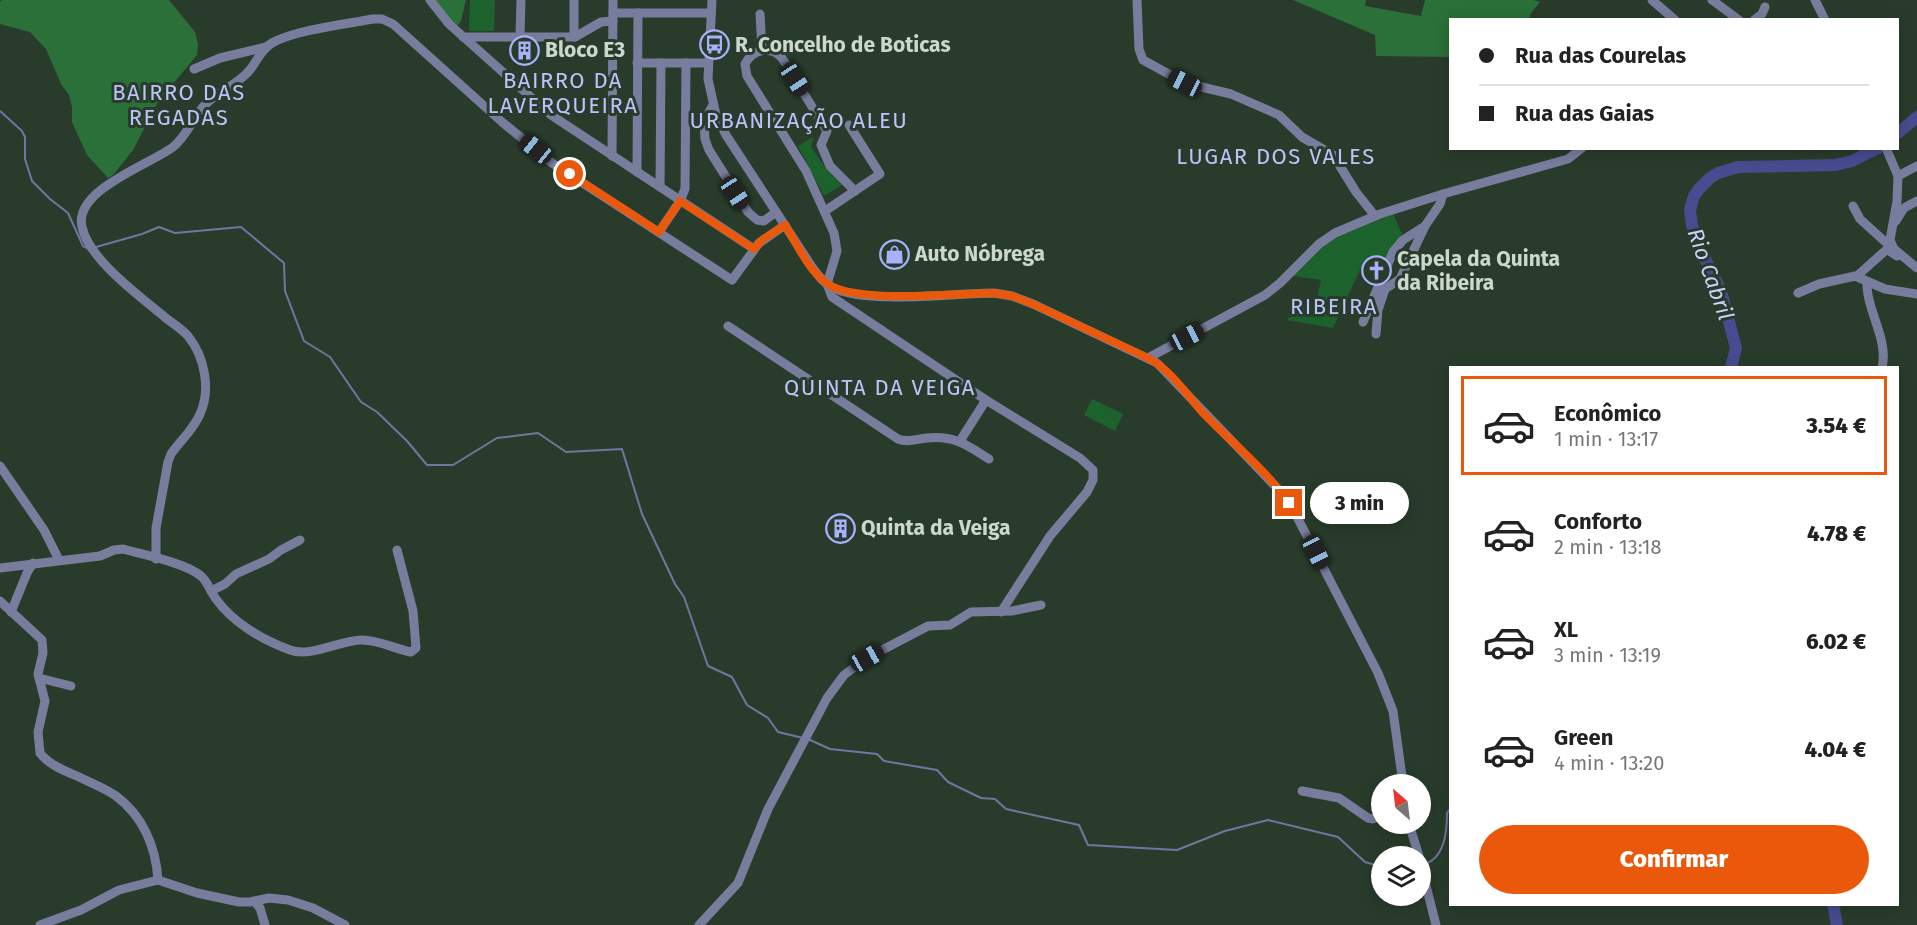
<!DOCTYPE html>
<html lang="pt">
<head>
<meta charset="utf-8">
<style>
  :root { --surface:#fff; --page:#f2f2f2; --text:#222; --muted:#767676; --line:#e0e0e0; --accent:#ea580c }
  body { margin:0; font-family:"Fira Sans",sans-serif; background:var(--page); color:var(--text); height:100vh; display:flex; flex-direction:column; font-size:22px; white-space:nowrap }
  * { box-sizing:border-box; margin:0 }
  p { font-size:20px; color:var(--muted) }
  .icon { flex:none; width:33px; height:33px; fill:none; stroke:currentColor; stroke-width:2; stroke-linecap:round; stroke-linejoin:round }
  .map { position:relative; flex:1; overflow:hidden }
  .panel { position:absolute; left:1449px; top:366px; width:450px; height:540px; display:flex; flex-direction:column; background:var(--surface); border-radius:0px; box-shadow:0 3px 15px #0003 }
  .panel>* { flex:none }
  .top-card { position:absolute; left:1449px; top:18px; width:450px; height:132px; border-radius:0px; box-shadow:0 3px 15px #0003; display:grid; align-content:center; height:132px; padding:0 30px; background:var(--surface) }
  .needle { width:39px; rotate:332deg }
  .buttons { position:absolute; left:1371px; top:774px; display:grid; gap:12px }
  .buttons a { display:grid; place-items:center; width:60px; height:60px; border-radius:50%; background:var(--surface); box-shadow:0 3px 15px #0003; font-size:30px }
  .end { position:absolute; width:27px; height:27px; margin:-14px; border:8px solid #ea580c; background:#fff; box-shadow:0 0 0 3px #fff }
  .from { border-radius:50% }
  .bubble { position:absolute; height:42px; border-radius:21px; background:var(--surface); box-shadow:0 3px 15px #0003; font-size:20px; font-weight:800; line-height:42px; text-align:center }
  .car { position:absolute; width:18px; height:36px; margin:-18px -9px; border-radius:8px; box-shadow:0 0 4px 2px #0007; background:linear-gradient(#222 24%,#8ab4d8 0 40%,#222 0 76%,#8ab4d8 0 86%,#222 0) }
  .top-card b { display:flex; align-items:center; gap:21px; height:57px; font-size:22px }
  .top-card b+b { border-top:2px solid var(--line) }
  .top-card i { width:15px; height:15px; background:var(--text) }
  ul { padding:10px 0 0; list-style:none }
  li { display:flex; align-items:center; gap:18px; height:99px; margin:0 12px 9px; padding:0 18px; border:3px solid transparent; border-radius:0px }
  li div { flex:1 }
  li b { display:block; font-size:22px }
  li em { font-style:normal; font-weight:800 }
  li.active { border-color:var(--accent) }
  li>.icon { width:54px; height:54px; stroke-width:1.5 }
  .cta { display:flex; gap:12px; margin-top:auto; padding:12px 30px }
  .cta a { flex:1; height:69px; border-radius:36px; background:var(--accent); color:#fff; font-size:24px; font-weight:800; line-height:69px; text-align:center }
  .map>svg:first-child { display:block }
</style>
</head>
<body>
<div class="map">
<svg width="1917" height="925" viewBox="0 0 1917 925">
  <rect width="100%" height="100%" fill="#293c2b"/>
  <g fill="#1c622c">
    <polygon points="470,0 495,0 494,31 469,31"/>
    <polygon points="813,137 811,147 825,167 842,185 824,196 798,146"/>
    <polygon points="1393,214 1403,236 1383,265 1365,259 1333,328 1287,320 1299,308 1317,298 1321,280 1293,276 1318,250 1333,239"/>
    <polygon points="1092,399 1123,414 1115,431 1084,415"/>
  </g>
  <g fill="#2b7038">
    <polygon points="2,0 169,0 195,32 198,44 197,55 158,102 133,150 113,175 108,178 87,155 72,122 72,107 69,95 61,84 46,49 30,32 0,24 0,2"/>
    <polygon points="435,0 466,0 461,21 457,26 451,23"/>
    <polygon points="1293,0 1366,0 1365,6 1421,16 1425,0 1533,0 1540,2 1531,13 1529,19 1450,20 1450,57 1376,56 1375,35"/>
  </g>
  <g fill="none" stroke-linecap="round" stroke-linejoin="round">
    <g stroke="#7075a2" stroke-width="2">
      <polyline points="0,111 22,131 25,137 25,159 32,181 50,199 68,213 83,246 87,248"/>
      <polyline points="96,247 142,234 159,227 175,233 241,227 284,263 285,291 304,341 330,357 361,402 377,412 407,441 427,465 453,465 497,438 538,433 566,452 622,449 642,514 675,584 684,597 708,666 732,677 747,705 768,718 778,732 803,738"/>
      <polyline points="808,739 830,749 877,754 884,761 937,770 948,782 981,798 995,799 1006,809 1079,825 1088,845 1177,850 1225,831 1268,820 1338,837 1365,862 1382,867"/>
      <path d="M1423,865c22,-7 24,-33 24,-52l3,-4"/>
    </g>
    <g stroke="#494b90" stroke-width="12">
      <polyline points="1898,133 1917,117"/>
      <polyline points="1731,368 1736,348 1721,291 1698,245 1692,225 1690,210 1694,196 1699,189 1710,178 1718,173 1738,167 1835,165 1852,161 1878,148"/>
      <polyline points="1833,904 1837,925"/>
    </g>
    <g stroke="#797d9d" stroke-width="9">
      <polyline points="430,0 449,24 551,115 754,249"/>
      <polyline points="574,0 574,37"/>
      <path d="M712,0l-4,79 8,36 10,20 86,132c6,8 11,16 20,20 33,18 122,6 162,6l18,3 21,8 124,59 123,128 17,26 81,156 15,38 10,73"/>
      <polyline points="1137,0 1139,49 1143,60 1185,83 1231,94 1279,115 1302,137 1333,155 1356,192 1375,216"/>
      <polyline points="1652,0 1675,20"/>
      <polyline points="1712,0 1739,20"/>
      <polyline points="1815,0 1825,20"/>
      <polyline points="613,13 711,13"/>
      <polyline points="760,14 762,50"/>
      <polyline points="1754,20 1762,14 1765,7"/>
      <polyline points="463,37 575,37 601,22 613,21"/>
      <polyline points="520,37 521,0"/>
      <polyline points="637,63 708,63"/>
      <polyline points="194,69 220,58 266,47"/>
      <polyline points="713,105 704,121 705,139 709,150 748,212 757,220 764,221 776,212"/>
      <polyline points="1886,148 1898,176 1897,201 1890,240 1894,249 1917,268"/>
      <polyline points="612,156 613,0"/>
      <polyline points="637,172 638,13"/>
      <polyline points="1898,176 1917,166"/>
      <polyline points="660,187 661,63"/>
      <path d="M855,191l-25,-25 -9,-21 6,-14 -45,-73c-11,-13 -29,-9 -37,6l2,12 59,95 28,62 3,18 -10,33 5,13 154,103 94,58 13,12v10l-6,12 -37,44 -49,76"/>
      <polyline points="1853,206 1860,219 1892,248"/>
      <polyline points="825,211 880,174 849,125"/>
      <polyline points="1896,221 1904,208 1917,201"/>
      <polyline points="659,232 680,201 685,189 686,63"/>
      <polyline points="1857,276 1886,250 1888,250 1897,256"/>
      <path d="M1867,282c-1,28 22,57 15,86"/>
      <polyline points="1798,293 1819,284 1855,276 1885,289 1917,294"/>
      <polyline points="1363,322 1393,252 1403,240 1425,226"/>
      <path d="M728,326l170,113c10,4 18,0 29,-1 27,-3 40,7 62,21"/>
      <polyline points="1376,334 1378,310 1385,289 1400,279 1425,226 1440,204 1443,194"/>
      <polyline points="1148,358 1265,295 1280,283 1319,244 1335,233 1380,214 1443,194 1568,159 1582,148"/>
      <polyline points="960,441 986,400"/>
      <polyline points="0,466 44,530 59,560"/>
      <path d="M156,559v-31l12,-66 3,-8c9,-13 23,-25 29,-40 11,-24 5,-57 -12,-78 -5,-6 -14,-12 -21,-17 -26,-22 -78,-59 -85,-92 -9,-37 69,-63 91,-80 13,-10 19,-27 30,-40 13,-15 33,-21 46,-36 8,-9 11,-21 23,-28 23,-13 74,-19 101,-24h9l11,5 109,98 50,41 180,117 27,-37 26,-18"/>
      <path d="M0,568l100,-12 14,-6 9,-1c21,6 63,14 78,27 7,6 9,15 15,23 17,24 47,41 74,51 20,8 50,-10 72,-10 17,0 33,9 49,12l5,-4 -3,-37 -16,-61"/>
      <polyline points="211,591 225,584 236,574 269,559 281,550 300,540"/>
      <path d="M0,601l42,39 1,13 -5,21 7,27 -7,31 2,21c9,12 25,18 39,24 12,6 26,11 37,19 27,20 40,51 42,84"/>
      <polyline points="11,612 27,573 33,563"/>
      <polyline points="39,678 71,686"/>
      <polyline points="1302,791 1339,798 1368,818 1373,819 1382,815"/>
      <polyline points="1409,824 1419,856"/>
      <polyline points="1420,862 1436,925"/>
      <polyline points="254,901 260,908 265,925"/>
      <polyline points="40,925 81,910 119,890 158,880 197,893 239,902 250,902 269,898 288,900 313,908 345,925"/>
      <polyline points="699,925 738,883 768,809 827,698 844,675 867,658 928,626 950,625 971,612 1012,611 1041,605"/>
    </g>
  </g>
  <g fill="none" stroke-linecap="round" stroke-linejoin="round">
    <path stroke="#ea580c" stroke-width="8" d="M570,174l89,58 21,-31 74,48 8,-9 23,-15c12,19 23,44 40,57 27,23 131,11 169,11l18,3 21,8 115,54c23,12 38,36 55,55 29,30 62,56 86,90"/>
  </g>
  <defs>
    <symbol id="bus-ring" viewBox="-11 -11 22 22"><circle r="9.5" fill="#293c2b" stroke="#a9b0fc" stroke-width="1.5"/><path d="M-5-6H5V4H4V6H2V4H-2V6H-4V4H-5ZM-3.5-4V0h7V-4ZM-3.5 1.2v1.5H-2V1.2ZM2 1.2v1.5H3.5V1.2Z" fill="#a9b0fc"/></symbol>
    <symbol id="building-ring" viewBox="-11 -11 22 22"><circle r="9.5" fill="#293c2b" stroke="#a9b0fc" stroke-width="1.5"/><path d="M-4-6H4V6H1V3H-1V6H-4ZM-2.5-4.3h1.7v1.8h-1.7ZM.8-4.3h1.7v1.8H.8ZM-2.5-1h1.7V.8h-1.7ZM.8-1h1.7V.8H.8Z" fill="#a9b0fc"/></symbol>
    <symbol id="shop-ring" viewBox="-11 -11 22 22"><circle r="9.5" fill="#293c2b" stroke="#a9b0fc" stroke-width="1.5"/><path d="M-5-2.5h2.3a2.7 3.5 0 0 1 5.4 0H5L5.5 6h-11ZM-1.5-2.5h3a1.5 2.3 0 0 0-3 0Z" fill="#a9b0fc"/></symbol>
    <symbol id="church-ring" viewBox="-11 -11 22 22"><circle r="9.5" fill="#293c2b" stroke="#a9b0fc" stroke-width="1.5"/><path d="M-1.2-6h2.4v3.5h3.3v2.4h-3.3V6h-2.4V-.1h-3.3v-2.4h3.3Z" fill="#a9b0fc"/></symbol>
  </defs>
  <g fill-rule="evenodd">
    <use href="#bus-ring" x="698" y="28" width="33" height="33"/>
    <use href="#building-ring" x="508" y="34" width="33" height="33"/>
    <use href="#shop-ring" x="878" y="238" width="33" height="33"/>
    <use href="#church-ring" x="1360" y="254" width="33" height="33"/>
    <use href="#building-ring" x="824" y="512" width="33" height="33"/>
  </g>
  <g text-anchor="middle" stroke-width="6" stroke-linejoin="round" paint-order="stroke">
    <g font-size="21" font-weight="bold" fill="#ccd8cd" stroke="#293c2b" text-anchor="start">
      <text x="735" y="52">R. Concelho de Boticas</text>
      <text x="545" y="57">Bloco E3</text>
      <text x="915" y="261">Auto Nóbrega</text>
      <text x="1397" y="266">Capela da Quinta<tspan x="1397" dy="24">da Ribeira</tspan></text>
      <text x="861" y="535">Quinta da Veiga</text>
    </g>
    <g font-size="22" letter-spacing="1.5" fill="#bcc2fb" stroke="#293c2b">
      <text x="563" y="88">BAIRRO DA<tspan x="563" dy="25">LAVERQUEIRA</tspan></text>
      <text x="179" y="100">BAIRRO DAS<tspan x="179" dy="25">REGADAS</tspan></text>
      <text x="799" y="128">URBANIZAÇÃO ALEU</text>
      <text x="1276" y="164">LUGAR DOS VALES</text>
      <text x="1334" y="314">RIBEIRA</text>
      <text x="880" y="395">QUINTA DA VEIGA</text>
    </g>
    <g font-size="22" font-style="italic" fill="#cdd2fb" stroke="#293c2b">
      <text transform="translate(1711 274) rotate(70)" y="8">Rio Cabril</text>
    </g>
  </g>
</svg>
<div class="buttons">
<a><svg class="needle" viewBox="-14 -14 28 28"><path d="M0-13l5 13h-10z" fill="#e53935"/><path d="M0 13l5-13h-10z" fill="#767676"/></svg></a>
<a><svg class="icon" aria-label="layers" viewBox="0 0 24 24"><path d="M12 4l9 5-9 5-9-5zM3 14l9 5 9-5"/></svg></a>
</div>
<i class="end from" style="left:570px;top:174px"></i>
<i class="end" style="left:1289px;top:503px"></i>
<div class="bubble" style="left:1310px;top:482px;width:99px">3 min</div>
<i class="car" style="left:795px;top:79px;rotate:147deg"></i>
<i class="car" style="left:1185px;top:83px;rotate:297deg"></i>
<i class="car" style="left:536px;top:149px;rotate:309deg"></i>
<i class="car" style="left:735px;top:193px;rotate:147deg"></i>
<i class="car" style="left:1187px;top:337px;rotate:62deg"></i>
<i class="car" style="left:1316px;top:552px;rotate:153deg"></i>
<i class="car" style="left:867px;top:658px;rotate:61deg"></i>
<div class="top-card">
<b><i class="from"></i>Rua das Courelas</b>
<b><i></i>Rua das Gaias</b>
</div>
<section class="panel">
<ul>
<li class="active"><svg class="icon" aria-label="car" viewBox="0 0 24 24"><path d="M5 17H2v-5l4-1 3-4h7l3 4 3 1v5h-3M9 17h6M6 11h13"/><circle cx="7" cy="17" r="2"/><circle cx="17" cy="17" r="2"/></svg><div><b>Econômico</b><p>1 min · 13:17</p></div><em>3.54 €</em></li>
<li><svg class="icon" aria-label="car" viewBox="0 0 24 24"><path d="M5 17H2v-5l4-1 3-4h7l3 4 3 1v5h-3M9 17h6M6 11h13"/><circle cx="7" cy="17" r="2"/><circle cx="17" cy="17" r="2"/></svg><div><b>Conforto</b><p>2 min · 13:18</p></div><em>4.78 €</em></li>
<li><svg class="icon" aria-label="car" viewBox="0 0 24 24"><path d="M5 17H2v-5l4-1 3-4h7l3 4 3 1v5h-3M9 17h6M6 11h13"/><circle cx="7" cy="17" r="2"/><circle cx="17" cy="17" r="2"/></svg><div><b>XL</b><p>3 min · 13:19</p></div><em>6.02 €</em></li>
<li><svg class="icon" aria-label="car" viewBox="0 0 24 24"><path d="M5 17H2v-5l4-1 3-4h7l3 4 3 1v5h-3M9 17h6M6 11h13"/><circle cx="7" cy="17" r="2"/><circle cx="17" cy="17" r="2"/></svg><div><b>Green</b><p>4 min · 13:20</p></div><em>4.04 €</em></li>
</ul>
<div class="cta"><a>Confirmar</a></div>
</section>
</div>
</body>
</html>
